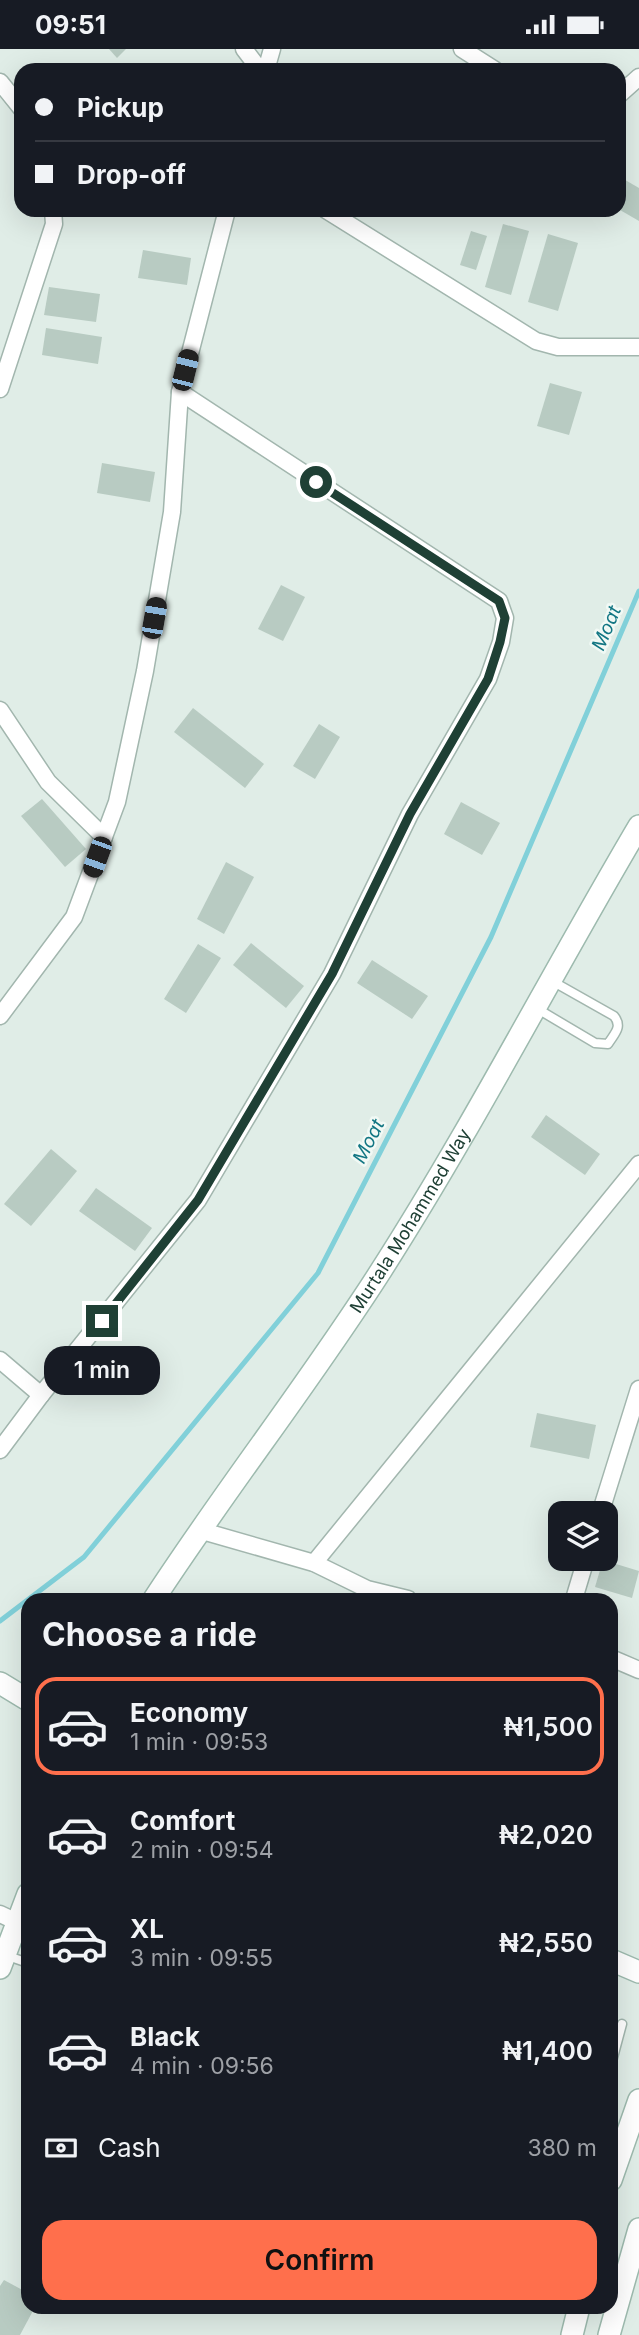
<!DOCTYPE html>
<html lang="en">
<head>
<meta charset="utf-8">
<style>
  :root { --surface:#171b24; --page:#242831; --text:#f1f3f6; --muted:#9ea1a6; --line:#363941; --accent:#ff6f4c }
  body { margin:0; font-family:Inter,sans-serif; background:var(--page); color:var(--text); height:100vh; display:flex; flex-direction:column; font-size:26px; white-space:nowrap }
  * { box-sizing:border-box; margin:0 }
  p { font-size:23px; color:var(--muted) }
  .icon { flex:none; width:38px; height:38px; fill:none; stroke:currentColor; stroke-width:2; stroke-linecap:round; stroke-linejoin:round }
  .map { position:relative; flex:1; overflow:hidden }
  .panel { position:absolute; left:21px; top:1544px; width:597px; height:721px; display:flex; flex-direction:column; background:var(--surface); border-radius:21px; box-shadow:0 7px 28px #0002 }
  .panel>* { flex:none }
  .banner { position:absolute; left:14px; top:14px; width:612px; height:154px; border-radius:21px; box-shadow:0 7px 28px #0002; display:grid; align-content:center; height:154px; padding:0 21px; background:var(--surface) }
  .fabs { position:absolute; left:548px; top:1452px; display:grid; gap:14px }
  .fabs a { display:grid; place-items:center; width:70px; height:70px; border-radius:14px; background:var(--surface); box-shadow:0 7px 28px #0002; font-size:35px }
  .end { position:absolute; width:32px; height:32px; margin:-16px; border:9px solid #1f4035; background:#fff; box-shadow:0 0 0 4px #fff }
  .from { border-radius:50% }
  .bubble { position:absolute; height:49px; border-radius:21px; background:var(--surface); box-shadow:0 7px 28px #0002; font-size:23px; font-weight:600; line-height:49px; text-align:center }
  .car { position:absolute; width:21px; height:42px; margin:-21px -10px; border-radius:9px; box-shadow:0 0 5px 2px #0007; background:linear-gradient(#222 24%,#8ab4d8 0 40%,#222 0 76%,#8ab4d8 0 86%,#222 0) }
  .banner b { display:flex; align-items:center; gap:24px; height:66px; font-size:26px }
  .banner b+b { border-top:2px solid var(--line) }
  .banner i { width:18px; height:18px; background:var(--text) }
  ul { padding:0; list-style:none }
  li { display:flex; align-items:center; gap:21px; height:98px; margin:0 14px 10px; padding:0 7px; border:4px solid transparent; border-radius:21px }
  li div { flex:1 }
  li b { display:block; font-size:26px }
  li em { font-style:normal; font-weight:600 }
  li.selected { border-color:var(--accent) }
  li>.icon { width:63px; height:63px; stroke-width:1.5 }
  h2 { padding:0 21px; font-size:32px; line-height:84px }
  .pay { display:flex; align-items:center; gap:18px; height:77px; padding:0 21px; font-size:26px }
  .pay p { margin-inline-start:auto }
  .action { display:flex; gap:14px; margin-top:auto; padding:14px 21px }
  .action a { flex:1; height:80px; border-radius:21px; background:var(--accent); color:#111; font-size:28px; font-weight:600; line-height:80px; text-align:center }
  .status { display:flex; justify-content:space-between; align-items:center; height:49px; padding:0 35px; background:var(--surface); direction:ltr }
  .status svg { height:19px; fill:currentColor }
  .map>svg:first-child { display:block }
</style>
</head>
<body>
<div class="status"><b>09:51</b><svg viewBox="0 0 49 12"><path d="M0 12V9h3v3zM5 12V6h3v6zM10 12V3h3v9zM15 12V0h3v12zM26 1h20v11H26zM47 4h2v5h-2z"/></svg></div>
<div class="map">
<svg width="639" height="2286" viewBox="0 0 639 2286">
  <rect width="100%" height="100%" fill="#e0ede7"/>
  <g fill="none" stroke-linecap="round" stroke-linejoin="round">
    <polyline stroke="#81d0d9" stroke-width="5" points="0,1572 84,1508 318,1224 491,888 639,542"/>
  </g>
  <g fill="#b8cbc2">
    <polygon points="109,0 126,0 117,9"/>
    <polygon points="620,128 639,139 639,172 620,161"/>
    <polygon points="503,175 529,182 511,246 485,238"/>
    <polygon points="471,182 487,187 476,221 460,216"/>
    <polygon points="548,185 578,194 558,262 528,253"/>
    <polygon points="143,201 191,209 187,236 138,229"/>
    <polygon points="49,238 100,245 96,273 44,266"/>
    <polygon points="46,279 102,288 98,315 42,306"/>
    <polygon points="550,334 582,343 569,386 537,377"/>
    <polygon points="102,414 155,423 150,453 97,444"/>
    <polygon points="281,536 305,548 283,592 258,580"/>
    <polygon points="193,659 264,715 245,739 174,683"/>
    <polygon points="319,675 340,688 315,730 293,717"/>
    <polygon points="42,750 86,800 65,818 21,767"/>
    <polygon points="461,753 500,774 482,806 444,785"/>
    <polygon points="226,813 254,828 224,885 197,870"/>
    <polygon points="251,894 304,937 286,959 233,916"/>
    <polygon points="198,895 221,909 186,964 164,950"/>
    <polygon points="372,911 428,947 412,970 357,934"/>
    <polygon points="546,1066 600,1105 585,1126 531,1088"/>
    <polygon points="51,1100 77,1122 31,1177 4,1155"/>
    <polygon points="96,1139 152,1179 135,1202 79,1162"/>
    <polygon points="537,1364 596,1376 589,1410 530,1398"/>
    <polygon points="603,1511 639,1522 632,1549 595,1538"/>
    <polygon points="4,2231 28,2244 28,2258 35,2258 20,2286 0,2286 0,2237"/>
  </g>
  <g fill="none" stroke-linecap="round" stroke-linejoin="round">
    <defs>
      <g id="lane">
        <path d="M536,959l59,35 13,1c6,-10 15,-17 6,-28l-62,-35"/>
        <polyline points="8,1907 28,1914"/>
        <polyline points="611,2016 622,1975"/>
      </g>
      <g id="street">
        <polyline points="244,0 260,21"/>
        <polyline points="462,0 495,21"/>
        <polyline points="266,21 272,0"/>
        <polyline points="0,33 21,59"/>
        <polyline points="620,45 639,28"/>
        <polyline points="326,161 536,292 558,298 639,298"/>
        <polyline points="0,340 54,175 53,161"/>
        <polyline points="0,661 48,733 104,788"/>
        <polyline points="0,967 74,868 117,753 145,622 172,463 180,343 227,161"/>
        <polyline points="0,1311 41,1346"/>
        <polyline points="0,1401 41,1346 198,1151 332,925 410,765 488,630 501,593 505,569 499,552 180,343"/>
        <polyline points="600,1465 639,1340"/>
        <polyline points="199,1481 314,1514 367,1540 408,1550"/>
        <polyline points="314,1514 639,1115"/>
        <polyline points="574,1550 586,1510"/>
        <polyline points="611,1609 639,1621"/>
        <polyline points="0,1865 17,1873"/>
      </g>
      <g id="secondary">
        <path id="s1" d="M154,1550c73,-112 156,-217 228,-330 92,-144 170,-296 257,-443"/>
        <polyline points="0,1634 28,1651"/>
        <polyline points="611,1911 639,1923"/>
        <polyline points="0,1919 28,1845"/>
        <polyline points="611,2131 639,2051"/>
        <polyline points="572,2286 579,2258"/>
        <polyline points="609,2286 639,2180"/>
      </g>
    </defs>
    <use href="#lane" stroke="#a2b6ae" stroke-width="11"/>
    <use href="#street" stroke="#a2b6ae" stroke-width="19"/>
    <use href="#secondary" stroke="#9dbaae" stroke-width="24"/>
    <use href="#lane" stroke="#fff" stroke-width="8"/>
    <use href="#street" stroke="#fff" stroke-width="16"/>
    <use href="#secondary" stroke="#fff" stroke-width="21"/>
  </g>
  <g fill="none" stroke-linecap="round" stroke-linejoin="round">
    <polyline stroke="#1f4035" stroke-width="9" points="102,1272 198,1151 332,925 410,765 488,630 500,593 505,569 499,552 316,433"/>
  </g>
  <g text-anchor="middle" stroke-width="5" stroke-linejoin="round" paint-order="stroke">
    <g font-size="18" fill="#1f4035" stroke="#f1f9f5">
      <text dy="6" stroke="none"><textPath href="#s1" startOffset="457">Murtala Mohammed Way</textPath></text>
    </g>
    <g font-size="19" font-style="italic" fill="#127683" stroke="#f1f9f5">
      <text transform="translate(606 579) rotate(-67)" y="7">Moat</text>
      <text transform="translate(368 1092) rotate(-63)" y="7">Moat</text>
    </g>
  </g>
</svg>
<div class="fabs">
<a><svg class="icon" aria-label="layers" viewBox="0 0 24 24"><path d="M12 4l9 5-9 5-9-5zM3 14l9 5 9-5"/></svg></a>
</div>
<i class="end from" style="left:316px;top:433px"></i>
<i class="end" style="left:102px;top:1272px"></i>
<div class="bubble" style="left:44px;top:1297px;width:116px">1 min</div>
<i class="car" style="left:185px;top:321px;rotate:14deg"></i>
<i class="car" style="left:154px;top:569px;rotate:10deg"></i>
<i class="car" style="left:97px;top:808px;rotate:200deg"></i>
<div class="banner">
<b><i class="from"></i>Pickup</b>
<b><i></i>Drop-off</b>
</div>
<section class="panel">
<h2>Choose a ride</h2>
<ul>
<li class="selected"><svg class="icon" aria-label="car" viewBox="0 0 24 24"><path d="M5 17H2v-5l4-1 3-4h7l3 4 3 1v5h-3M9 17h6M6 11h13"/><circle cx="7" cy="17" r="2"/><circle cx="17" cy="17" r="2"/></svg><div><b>Economy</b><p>1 min · 09:53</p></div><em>₦1,500</em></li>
<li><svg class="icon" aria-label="car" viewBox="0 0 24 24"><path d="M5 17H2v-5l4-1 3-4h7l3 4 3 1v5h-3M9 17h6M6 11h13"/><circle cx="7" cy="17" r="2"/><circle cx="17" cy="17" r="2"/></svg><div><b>Comfort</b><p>2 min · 09:54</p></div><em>₦2,020</em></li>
<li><svg class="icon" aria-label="car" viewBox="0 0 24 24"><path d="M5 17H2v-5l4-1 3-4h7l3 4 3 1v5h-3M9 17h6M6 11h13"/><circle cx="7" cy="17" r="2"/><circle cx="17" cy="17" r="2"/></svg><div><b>XL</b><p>3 min · 09:55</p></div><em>₦2,550</em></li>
<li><svg class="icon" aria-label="car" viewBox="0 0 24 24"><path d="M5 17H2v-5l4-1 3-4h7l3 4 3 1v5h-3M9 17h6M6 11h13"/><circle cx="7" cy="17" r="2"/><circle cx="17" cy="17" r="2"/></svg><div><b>Black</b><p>4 min · 09:56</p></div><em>₦1,400</em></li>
</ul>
<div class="pay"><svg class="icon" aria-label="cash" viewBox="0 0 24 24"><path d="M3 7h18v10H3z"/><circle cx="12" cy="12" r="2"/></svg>Cash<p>380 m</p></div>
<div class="action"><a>Confirm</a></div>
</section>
</div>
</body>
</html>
